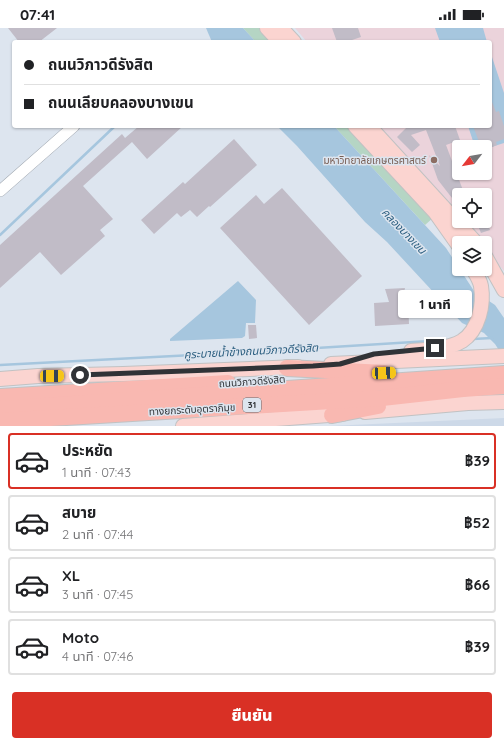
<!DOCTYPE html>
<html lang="th">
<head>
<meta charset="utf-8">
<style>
  :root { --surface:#fff; --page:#f2f2f2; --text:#202124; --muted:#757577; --line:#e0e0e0; --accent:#d93025 }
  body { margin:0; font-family:Quicksand,"Noto Sans Thai",sans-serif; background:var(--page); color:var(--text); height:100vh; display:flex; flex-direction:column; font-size:15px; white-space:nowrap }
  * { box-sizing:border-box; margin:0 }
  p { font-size:13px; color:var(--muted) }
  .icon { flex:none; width:22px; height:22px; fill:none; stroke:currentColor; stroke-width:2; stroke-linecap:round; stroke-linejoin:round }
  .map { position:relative; height:398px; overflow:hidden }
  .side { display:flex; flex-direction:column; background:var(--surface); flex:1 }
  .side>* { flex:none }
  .hud { position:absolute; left:12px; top:12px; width:480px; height:88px; border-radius:4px; box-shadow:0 1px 3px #0004; display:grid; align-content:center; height:88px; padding:0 12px; background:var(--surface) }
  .needle { width:26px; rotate:239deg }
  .tools { position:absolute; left:452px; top:112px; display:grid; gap:8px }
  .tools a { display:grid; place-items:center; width:40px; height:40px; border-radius:4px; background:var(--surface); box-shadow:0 1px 3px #0004; font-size:20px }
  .end { position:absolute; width:18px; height:18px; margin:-9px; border:5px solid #303337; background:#fff; box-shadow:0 0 0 2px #fff }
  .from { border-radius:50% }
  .bubble { position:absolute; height:28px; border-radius:4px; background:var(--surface); box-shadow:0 1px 3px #0004; font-size:13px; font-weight:800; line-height:28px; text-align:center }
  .car { position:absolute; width:12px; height:24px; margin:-12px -6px; border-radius:5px; box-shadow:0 0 3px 1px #0007; background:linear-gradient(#f5c518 24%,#345 0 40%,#f5c518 0 76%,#345 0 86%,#f5c518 0) }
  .hud b { display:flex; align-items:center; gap:14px; height:38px; font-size:15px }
  .hud b+b { border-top:1px solid var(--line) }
  .hud i { width:10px; height:10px; background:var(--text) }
  ul { padding:7px 0 0; list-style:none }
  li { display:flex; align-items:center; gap:12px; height:56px; margin:0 8px 6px; padding:0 4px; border:2px solid var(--line); border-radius:4px }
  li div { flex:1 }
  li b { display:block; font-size:15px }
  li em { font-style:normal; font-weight:800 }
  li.selected { border-color:var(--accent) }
  li>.icon { width:36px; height:36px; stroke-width:1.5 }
  .button { display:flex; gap:8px; margin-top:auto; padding:8px 12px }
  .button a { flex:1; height:46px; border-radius:4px; background:var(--accent); color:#fff; font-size:16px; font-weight:800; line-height:46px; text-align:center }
  .status { display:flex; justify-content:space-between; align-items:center; height:28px; padding:0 20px; background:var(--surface); direction:ltr }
  .status svg { height:11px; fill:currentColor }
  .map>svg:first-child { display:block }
</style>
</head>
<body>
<div class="status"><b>07:41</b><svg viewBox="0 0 49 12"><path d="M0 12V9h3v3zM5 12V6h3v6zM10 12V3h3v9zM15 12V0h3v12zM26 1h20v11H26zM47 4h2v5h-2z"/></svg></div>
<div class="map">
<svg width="504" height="398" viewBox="0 0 504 398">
  <rect width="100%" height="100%" fill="#dde5ef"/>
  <polygon fill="#cdd9e8" points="504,390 504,398 329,398"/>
  <path fill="#ebd3db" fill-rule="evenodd" d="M295,0h209v243l-19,-22v-6h-5l-19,-22h24v-26h-26v24l-80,-93h111v-84h-183zM459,119h26v26h-26z"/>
  <g fill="#b5d5c4">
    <polygon points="243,0 263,0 275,14 256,14"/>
    <polygon points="334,98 352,98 434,189 425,197"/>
  </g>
  <g fill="#a6c6de">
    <polygon points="206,0 243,0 256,14 212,14"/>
    <polygon points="435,0 483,0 487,14 440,14"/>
    <polygon points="490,23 504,65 504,115 485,121 485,119 475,119 468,98 490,98"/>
    <polygon points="277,98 334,98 446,220 474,263 495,277 504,290 504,330 495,316 484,305 462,295 387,214 365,194 297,118"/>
    <polygon points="238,253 256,272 255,295 246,295 245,308 242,310 170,313 170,311"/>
  </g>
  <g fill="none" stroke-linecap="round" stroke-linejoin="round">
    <g stroke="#a6c6de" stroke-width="2.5">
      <polyline points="0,207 115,98"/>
      <polyline points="473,311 492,310"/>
      <polyline points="0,337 268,323 446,312"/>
    </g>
  </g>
  <g fill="#c1bcc7">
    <polygon points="8,0 57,0 39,14 19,14"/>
    <polygon points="332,0 358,0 361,9 346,14 337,14"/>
    <polygon points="490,69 496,84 499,83 504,98 504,111 496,114 497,117 488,121 487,119 481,119 473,98 490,98"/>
    <polygon points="139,98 183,98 147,131 132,114 83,158 113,191 100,202 105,208 61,247 40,224 0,260 0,217 122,106 125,110"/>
    <polygon points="408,98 455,98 460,112 446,117 464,165 452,170 438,152 429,127 440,138 426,102 411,107 420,117 412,124 397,109"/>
    <polygon points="234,111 257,137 210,179 209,178 197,189 190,182 181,189 177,185 154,206 141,192 183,154 185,156"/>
    <polygon points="282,160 362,248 309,297 220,200 256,167 264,176"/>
    <polygon points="476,193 487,193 490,202 481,205"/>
    <polygon points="405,260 402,273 408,273 409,296 375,298 374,275 389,274 385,261"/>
    <polygon points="248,297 256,297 257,310 249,311"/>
  </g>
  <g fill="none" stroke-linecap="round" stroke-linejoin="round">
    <defs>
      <polyline id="minor" points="0,163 74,98"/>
      <g id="major">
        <polyline points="267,0 280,14"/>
        <polyline points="281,0 294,14"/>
        <polyline points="355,98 435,184 459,218"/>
        <polyline points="369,98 476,215"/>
        <polyline points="485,228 504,262"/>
        <path d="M411,323c15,-1 38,-2 51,-10 17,-11 22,-37 19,-55 -1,-6 -5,-12 -8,-17"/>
        <polyline points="331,336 504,328"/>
        <polyline points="0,351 38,348 123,346 298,339"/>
        <polyline points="365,384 468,375 504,374"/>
        <polyline points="183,398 342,386"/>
      </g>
      <g id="highway">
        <polyline points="287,340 384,345"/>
        <polyline points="0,369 228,355"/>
        <polyline points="0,381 504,346"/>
        <polyline points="332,387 378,378"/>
        <polyline points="0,393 382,370 463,361 504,358"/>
      </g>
    </defs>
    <use href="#minor" stroke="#9da4ad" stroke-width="12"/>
    <use href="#major" stroke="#c1c2c3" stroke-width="16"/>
    <use href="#highway" stroke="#c1c2c3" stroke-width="18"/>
    <use href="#minor" stroke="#fff" stroke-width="11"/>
    <use href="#major" stroke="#fbd4d0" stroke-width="14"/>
    <use href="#highway" stroke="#f9b8b1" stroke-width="16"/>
  </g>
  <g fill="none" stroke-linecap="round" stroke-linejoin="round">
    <polyline stroke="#303337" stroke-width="5" points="80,347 313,338 340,336 374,326 435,320"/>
  </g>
  <circle fill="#8d6e63" stroke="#dde5ef" stroke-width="1.5" cx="434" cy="132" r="4"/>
  <g text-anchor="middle" stroke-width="3" stroke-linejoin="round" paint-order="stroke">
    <rect fill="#dde5ef" stroke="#64686e" stroke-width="1" x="243" y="370" width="18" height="14" rx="3"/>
    <g font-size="9" font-weight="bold" fill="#303337">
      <text x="252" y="380">31</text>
    </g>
    <g font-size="10" fill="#785e54" stroke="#dde5ef" text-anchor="end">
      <text x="426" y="136">มหาวิทยาลัยเกษตรศาสตร์</text>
    </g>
    <g font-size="10" fill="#303337" stroke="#dde5ef">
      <text transform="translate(252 353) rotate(-4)" y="4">ถนนวิภาวดีรังสิต</text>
      <text transform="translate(192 381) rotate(-3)" y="4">ทางยกระดับอุตราภิมุข</text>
    </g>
    <g font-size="11" font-style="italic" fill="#2a5d7f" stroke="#dde5ef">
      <text transform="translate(404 203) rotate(46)" y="4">คลองบางเขน</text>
      <text transform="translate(251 323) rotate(-3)" y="4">คูระบายน้ำข้างถนนวิภาวดีรังสิต</text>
    </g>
  </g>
</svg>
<div class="tools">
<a><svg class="needle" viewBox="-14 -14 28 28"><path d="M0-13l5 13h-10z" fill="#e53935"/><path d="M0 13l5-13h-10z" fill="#757577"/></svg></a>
<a><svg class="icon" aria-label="locate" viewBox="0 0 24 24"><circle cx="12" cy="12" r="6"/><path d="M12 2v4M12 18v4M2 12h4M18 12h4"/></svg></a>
<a><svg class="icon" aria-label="layers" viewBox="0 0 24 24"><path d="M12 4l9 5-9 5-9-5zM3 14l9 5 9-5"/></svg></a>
</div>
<i class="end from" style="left:80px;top:347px"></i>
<i class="end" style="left:435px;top:320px"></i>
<div class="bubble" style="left:398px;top:262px;width:74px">1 นาที</div>
<i class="car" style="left:384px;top:345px;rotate:87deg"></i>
<i class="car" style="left:52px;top:348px;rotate:89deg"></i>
<div class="hud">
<b><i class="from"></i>ถนนวิภาวดีรังสิต</b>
<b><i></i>ถนนเลียบคลองบางเขน</b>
</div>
</div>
<section class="side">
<ul>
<li class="selected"><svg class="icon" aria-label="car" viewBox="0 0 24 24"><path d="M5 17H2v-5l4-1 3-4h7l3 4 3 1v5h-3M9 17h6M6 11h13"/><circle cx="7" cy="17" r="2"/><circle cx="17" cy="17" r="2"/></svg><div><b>ประหยัด</b><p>1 นาที · 07:43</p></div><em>฿39</em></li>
<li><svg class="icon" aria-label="car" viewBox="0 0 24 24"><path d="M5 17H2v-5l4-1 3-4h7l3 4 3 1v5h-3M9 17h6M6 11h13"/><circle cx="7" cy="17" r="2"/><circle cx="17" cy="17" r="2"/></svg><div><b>สบาย</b><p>2 นาที · 07:44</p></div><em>฿52</em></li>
<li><svg class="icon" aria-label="car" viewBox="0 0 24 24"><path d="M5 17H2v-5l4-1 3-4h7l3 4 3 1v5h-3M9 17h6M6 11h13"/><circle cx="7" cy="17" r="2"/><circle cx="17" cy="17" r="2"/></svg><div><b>XL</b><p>3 นาที · 07:45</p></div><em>฿66</em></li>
<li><svg class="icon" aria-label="car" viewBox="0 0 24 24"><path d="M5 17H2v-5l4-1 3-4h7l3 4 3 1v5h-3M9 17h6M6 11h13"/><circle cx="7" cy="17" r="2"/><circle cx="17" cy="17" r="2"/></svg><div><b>Moto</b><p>4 นาที · 07:46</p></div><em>฿39</em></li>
</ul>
<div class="button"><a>ยืนยัน</a></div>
</section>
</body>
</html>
